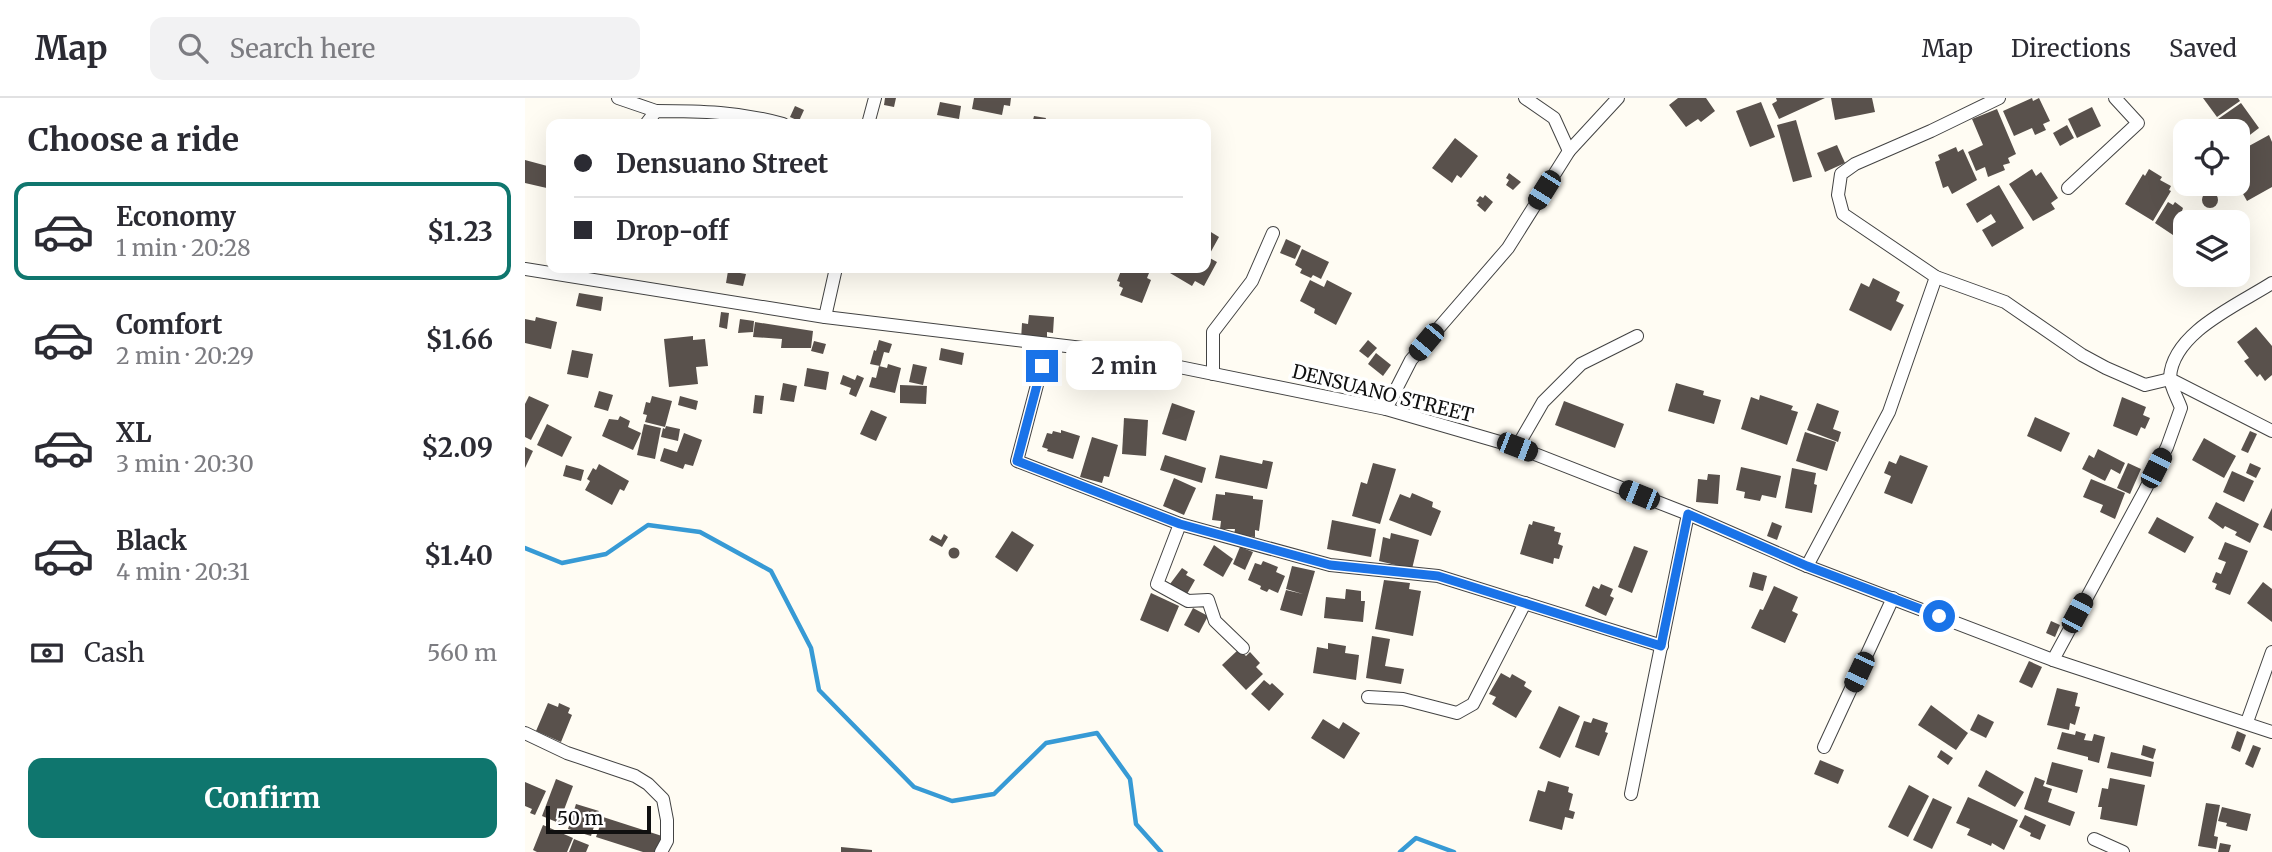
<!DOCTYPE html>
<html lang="en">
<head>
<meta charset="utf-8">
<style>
  :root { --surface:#fff; --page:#f2f2f3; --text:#2b2b33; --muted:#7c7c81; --line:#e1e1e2; --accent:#0f766e }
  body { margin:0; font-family:Merriweather,serif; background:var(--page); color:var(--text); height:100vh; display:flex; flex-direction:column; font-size:26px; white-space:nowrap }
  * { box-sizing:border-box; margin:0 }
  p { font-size:23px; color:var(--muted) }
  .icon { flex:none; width:38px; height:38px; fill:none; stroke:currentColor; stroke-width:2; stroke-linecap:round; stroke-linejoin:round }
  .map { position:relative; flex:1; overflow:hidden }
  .details { display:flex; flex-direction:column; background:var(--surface); width:525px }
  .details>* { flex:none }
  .top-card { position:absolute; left:21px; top:21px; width:665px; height:154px; border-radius:14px; box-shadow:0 7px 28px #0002; display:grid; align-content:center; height:154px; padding:0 28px; background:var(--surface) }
  .buttons { position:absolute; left:1648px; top:21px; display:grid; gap:14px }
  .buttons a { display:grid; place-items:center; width:77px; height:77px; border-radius:14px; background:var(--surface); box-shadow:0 7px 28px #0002; font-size:35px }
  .scale { position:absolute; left:21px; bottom:18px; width:105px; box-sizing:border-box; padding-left:7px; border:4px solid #101010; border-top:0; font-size:19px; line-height:24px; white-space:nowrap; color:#101010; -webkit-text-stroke:5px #fff; paint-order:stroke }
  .end { position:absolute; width:32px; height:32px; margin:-16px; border:9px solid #1a73e8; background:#fff; box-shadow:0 0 0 4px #fff }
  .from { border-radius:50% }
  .bubble { position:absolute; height:49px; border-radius:14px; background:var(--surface); box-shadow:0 7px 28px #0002; font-size:23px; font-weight:700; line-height:49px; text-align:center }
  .car { position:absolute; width:21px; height:42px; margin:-21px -10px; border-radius:9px; box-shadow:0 0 5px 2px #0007; background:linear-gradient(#222 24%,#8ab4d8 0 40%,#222 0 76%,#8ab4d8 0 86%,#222 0) }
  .top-card b { display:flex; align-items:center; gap:24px; height:66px; font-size:26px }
  .top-card b+b { border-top:2px solid var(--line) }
  .top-card i { width:18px; height:18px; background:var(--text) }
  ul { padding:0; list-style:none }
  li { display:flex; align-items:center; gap:21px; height:98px; margin:0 14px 10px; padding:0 14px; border:4px solid transparent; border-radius:14px }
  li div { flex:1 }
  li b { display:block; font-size:26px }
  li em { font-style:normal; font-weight:700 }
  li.selected { border-color:var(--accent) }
  li>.icon { width:63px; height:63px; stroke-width:1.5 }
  h2 { padding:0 28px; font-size:32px; line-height:84px }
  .pay { display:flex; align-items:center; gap:18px; height:77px; padding:0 28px; font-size:26px }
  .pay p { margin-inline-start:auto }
  .button { display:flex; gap:14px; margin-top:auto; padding:14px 28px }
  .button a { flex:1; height:80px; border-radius:14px; background:var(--accent); color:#fff; font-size:28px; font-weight:700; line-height:80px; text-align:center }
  header { display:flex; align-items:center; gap:42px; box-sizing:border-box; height:98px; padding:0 35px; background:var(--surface); border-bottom:2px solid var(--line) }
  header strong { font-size:33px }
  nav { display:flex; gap:38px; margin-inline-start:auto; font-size:24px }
  .search { width:490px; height:63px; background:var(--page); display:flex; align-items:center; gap:18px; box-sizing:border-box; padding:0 24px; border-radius:14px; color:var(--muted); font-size:26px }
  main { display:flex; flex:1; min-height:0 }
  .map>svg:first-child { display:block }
</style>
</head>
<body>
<header>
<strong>Map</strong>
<div class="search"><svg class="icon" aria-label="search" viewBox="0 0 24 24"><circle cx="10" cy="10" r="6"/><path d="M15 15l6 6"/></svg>Search here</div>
<nav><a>Map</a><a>Directions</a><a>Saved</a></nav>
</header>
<main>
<section class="details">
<h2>Choose a ride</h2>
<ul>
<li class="selected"><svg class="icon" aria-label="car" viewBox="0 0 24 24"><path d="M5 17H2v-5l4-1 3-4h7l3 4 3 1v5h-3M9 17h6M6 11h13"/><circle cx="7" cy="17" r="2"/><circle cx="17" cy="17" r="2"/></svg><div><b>Economy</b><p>1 min · 20:28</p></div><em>$1.23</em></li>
<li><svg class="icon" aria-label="car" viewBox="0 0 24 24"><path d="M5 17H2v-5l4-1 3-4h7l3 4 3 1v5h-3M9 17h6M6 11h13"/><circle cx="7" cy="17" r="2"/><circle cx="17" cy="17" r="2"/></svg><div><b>Comfort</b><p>2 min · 20:29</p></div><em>$1.66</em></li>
<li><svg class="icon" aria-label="car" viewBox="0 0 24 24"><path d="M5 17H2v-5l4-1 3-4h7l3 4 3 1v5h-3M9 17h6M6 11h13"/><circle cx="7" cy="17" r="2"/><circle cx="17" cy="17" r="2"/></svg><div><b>XL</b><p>3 min · 20:30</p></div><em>$2.09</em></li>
<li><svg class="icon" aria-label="car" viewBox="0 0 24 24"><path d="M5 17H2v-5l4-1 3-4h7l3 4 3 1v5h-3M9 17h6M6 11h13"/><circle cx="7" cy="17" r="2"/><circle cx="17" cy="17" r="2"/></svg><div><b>Black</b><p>4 min · 20:31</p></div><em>$1.40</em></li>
</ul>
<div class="pay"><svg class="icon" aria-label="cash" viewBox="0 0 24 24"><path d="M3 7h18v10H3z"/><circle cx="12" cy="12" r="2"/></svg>Cash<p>560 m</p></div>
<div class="button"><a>Confirm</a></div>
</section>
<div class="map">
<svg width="1747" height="754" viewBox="0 0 1747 754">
  <rect width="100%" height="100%" fill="#fffcf3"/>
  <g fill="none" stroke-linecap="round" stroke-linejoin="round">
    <g stroke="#379ad5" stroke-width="4.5">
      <polyline points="0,450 37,465 81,456 123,427 175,434 246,473 286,550 294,592 389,689 427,703 469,696 521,645 572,635 605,681 611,726 636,754"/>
      <polyline points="875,754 891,740 929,754"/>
    </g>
  </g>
  <g fill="#59514c">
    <polygon points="360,0 371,0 369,9 359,7"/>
    <polygon points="449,0 486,0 485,8 479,7 477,17 447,11"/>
    <polygon points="1153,0 1181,0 1190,13 1176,24 1173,21 1161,29 1144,7"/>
    <polygon points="1251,0 1300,0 1254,21 1247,6 1252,3"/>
    <polygon points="1306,0 1347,0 1350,14 1310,22"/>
    <polygon points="1507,0 1508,3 1514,0 1525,23 1518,26 1521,32 1510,37 1507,30 1489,38 1478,13"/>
    <polygon points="1678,0 1713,0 1715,3 1692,19"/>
    <polygon points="415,4 436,8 434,21 412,17"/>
    <polygon points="1236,4 1250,39 1225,49 1211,13"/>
    <polygon points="1716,5 1734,30 1713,46 1713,33 1702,33 1693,21"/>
    <polygon points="270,8 279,12 274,23 265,19"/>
    <polygon points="1567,9 1576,28 1552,40 1543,21"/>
    <polygon points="1472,11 1491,56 1483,60 1485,65 1478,67 1480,72 1463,79 1460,69 1451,73 1443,54 1458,47 1447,21"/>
    <polygon points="509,18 521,20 519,26 507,26"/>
    <polygon points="1271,22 1287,79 1268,84 1252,27"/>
    <polygon points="1542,27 1549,40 1535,48 1528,35"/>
    <polygon points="1744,37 1747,44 1747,89 1722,103 1713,87 1723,80 1717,67 1713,70 1713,54"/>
    <polygon points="930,40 953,58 936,80 932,77 927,85 907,70"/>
    <polygon points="1312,47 1320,65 1300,74 1292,55"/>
    <polygon points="1431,49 1433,54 1438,51 1452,82 1427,96 1423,88 1418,90 1410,64 1415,62 1413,57"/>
    <polygon points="0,62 26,69 26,91 0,85"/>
    <polygon points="1507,71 1511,78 1516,74 1533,100 1526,105 1530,111 1508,123 1484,86"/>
    <polygon points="1624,71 1637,79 1635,82 1646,88 1644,92 1646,93 1628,123 1600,106 1618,76 1620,78"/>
    <polygon points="984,75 996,84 988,92 981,87 984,82 981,80"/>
    <polygon points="1474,87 1499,130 1467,149 1457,132 1471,124 1466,116 1452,125 1441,106"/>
    <circle cx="1685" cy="102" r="8"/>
    <polygon points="960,97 968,104 960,114 952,107 954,105 951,103 955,98 958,100"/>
    <polygon points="1643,104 1648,107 1650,104 1658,110 1657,113 1662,116 1648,137 1630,125"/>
    <polygon points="681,131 694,139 683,159 692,164 679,188 670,183 667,188 645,175 648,170 681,170"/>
    <polygon points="761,141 776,148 770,161 755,155"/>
    <polygon points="777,151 804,164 796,181 788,177 786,180 775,175 777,171 770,167"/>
    <polygon points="597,170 626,170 622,180 626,182 617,205 595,197 598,190 594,188 595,184 592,183"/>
    <polygon points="203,173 221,176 218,188 201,185"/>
    <polygon points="1348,180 1375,194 1371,203 1379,207 1366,233 1324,212 1336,185 1344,189"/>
    <polygon points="785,182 799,189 802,182 827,195 811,227 789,215 790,211 775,203"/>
    <polygon points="54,195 78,199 76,213 51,208"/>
    <polygon points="196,214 204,215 202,231 194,229"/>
    <polygon points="504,217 529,219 528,235 522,234 522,244 496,242 497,225 503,226"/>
    <polygon points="11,219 32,224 26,251 0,245 0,221 10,223"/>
    <polygon points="215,221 229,223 228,234 213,235"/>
    <polygon points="230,224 288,233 286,250 256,250 257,241 228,239"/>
    <polygon points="1731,229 1747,248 1747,277 1740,283 1735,276 1732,279 1719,263 1724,260 1712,244"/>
    <polygon points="168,238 168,242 180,241 183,268 171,269 173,286 144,289 139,241"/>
    <polygon points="354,242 367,246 364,255 359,254 355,268 345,266 349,252 351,253"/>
    <polygon points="843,242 852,250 843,260 834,253"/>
    <polygon points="289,243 301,246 298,256 286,253"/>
    <polygon points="416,250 439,255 437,267 414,262"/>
    <polygon points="47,252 68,256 63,280 42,276"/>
    <polygon points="851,255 866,267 858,278 843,266"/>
    <polygon points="363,266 376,270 370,295 344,289 347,279 351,280 354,268 362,270"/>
    <polygon points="388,266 402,269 398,287 384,284"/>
    <polygon points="282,270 304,274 301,292 279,288"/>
    <polygon points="318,277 330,282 332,277 339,280 331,299 324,296 326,290 315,286"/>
    <polygon points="258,285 272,288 269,304 255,302"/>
    <polygon points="1151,285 1179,293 1178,297 1196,302 1189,326 1143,313"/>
    <polygon points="375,287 402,288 401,306 375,305"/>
    <polygon points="74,293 88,297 83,313 69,309"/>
    <polygon points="230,297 239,298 237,316 228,315"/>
    <polygon points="1235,297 1268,308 1266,312 1273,314 1262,347 1216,331 1226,299 1234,302"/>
    <polygon points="4,298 24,307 6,342 0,339 0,306"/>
    <polygon points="127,298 147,303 140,329 120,324 122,317 118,316 121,304 125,305"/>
    <polygon points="155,298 173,303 171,312 153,307"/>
    <polygon points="1597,299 1621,309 1618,317 1625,320 1620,331 1616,329 1612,338 1588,328"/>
    <polygon points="1039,303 1099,326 1090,350 1030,327"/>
    <polygon points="647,305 670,313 661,343 637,336"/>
    <polygon points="1292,305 1314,313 1308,331 1316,334 1313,344 1282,332"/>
    <polygon points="346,312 362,319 351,343 335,336"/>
    <polygon points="95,318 105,323 103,329 116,335 108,352 77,338 84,321 93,322"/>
    <polygon points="1510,319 1545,335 1536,354 1502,338"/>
    <polygon points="599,320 623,322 621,358 597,356"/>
    <polygon points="22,326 47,339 37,359 12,347"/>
    <polygon points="119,326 136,330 130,361 112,357"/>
    <polygon points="141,328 155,331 153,343 136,339 138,330 140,331"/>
    <polygon points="536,332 555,338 548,361 522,353 523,351 517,349 522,335 527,336 528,333 536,335"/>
    <polygon points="1725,333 1732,336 1723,355 1716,352"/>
    <polygon points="1280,334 1311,344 1302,373 1271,363"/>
    <polygon points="159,335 177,342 168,368 160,366 158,371 135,363 139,350 152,354"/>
    <polygon points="567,339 593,347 584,379 579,378 577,385 555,379"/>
    <polygon points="1679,340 1711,358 1699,380 1667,362"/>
    <polygon points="0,349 8,353 0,370"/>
    <polygon points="1573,351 1600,365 1595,376 1586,371 1580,383 1557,371 1564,357 1569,360"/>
    <polygon points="640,357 681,370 677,385 635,372"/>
    <polygon points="695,357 737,366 738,362 748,364 742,391 690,380"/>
    <polygon points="1375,357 1403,368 1387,406 1359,395 1366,378 1359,375 1364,363 1371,366"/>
    <polygon points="848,365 871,371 855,426 827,418 836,384 842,386"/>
    <polygon points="1603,365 1616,371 1605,396 1592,390"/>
    <polygon points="1725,365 1736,370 1731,380 1721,375"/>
    <polygon points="74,366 104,383 99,393 95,391 87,407 60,392 65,383 62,381 68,370 71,372"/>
    <polygon points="41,367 59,372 56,383 38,378"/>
    <polygon points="1216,369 1256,378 1251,400 1237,397 1235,403 1219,400 1220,394 1211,392"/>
    <polygon points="1267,370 1291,375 1289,386 1292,387 1287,415 1260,410"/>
    <polygon points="1707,373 1729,383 1719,404 1698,394"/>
    <polygon points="1183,376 1195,377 1193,406 1171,404 1173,381 1182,382"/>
    <polygon points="649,380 671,390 659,417 638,408"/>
    <polygon points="1566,381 1600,395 1590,421 1575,414 1578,407 1558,399"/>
    <polygon points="700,394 728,398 728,401 738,402 734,433 730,432 730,439 709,437 710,431 695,431 696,423 687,422 691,396 700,397"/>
    <polygon points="887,395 908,404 907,409 916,413 906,438 864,422 875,396 885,400"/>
    <polygon points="1691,404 1734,426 1725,445 1710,437 1712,434 1700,428 1698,431 1683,420"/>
    <polygon points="1747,410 1747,433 1738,429"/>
    <polygon points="1632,419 1669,439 1660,455 1623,435"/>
    <polygon points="807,422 851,431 846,459 802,451"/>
    <polygon points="1008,423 1030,429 1029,433 1036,435 1033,446 1038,448 1034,461 1029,460 1028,466 995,456 1004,426 1007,427"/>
    <polygon points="1247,424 1257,428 1252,442 1242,438"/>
    <polygon points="487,433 509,447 492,474 470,459"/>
    <polygon points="866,435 894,442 887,471 854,463 858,439 865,441"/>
    <polygon points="419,436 423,439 417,449 404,442 407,437 416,442"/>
    <polygon points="1700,444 1723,453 1705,497 1690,491 1692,486 1687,484 1691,474 1696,476 1701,464 1693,461"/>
    <polygon points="689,447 708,461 698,479 678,467"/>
    <polygon points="1109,448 1123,453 1107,495 1093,489"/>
    <polygon points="715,449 728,454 720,472 708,466"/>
    <circle cx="429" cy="455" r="5.5"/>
    <polygon points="738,463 753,469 751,474 760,478 753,495 744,491 742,494 735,491 736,488 723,482 730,465 736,467"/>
    <polygon points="767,468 790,473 777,518 755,512 761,492 778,496 761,491"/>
    <polygon points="657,470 663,474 661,477 670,482 662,496 645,486"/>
    <polygon points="1228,474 1242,478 1238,493 1224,489"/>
    <polygon points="859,482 885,485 884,491 896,493 888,538 850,531"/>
    <polygon points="1738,484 1747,491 1747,524 1722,505"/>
    <polygon points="1076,486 1088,491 1085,498 1089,500 1081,518 1060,508 1068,488 1074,491"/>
    <polygon points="1249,488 1273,499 1267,513 1273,516 1260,545 1226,530 1235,511 1238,512"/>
    <polygon points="821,491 836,493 836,503 840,503 838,524 799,520 801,499 820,501"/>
    <polygon points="626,495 654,508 643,534 615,522"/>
    <polygon points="668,510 683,518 674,535 659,527"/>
    <polygon points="1526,523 1535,527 1530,539 1521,535"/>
    <polygon points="847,538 865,541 860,568 879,571 876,586 841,580"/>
    <polygon points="803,545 821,548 820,555 834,557 831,582 788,575 792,549 803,551"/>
    <polygon points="714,551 721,558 725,554 735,565 731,569 738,576 721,592 697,567"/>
    <polygon points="1504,563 1517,569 1507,590 1494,584"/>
    <polygon points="976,575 985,580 987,576 1001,584 999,588 1007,593 991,620 967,606 971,599 964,596"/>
    <polygon points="739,582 745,587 747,585 759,596 744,613 726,596"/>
    <polygon points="1532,590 1553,595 1550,608 1555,609 1550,627 1545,625 1544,632 1522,627"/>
    <polygon points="23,605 33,609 34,605 45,610 43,615 47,617 36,644 11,633"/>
    <polygon points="1406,607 1443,635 1431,652 1393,627"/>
    <polygon points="1034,608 1055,618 1035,660 1014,650"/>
    <polygon points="1453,616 1469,624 1461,640 1445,632"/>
    <polygon points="1068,620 1083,625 1080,634 1083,635 1074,658 1050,649 1059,623 1066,625"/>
    <polygon points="798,621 814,631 818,624 835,635 819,661 786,640"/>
    <polygon points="1551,633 1561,636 1559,642 1567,643 1569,636 1580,639 1574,665 1563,662 1563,659 1532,651 1537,634 1550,637"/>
    <polygon points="1712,633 1721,637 1715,654 1706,650"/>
    <polygon points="1618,647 1631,651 1628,661 1616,657"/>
    <polygon points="1728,647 1736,650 1728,670 1720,666"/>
    <polygon points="1416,652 1428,660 1423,667 1412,659"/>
    <polygon points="1586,654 1629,664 1626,679 1582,670"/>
    <polygon points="1295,662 1319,672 1313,686 1289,676"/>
    <polygon points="1527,664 1558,672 1552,695 1521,686"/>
    <polygon points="1461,672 1499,694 1490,709 1453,688"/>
    <polygon points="1510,679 1520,683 1518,688 1527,691 1523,704 1550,714 1545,728 1499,711"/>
    <polygon points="1585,680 1620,687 1612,728 1575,721 1577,709 1573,709 1577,690 1583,691"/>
    <polygon points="31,681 48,688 34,725 17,718"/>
    <polygon points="1023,683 1044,689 1043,694 1048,696 1044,712 1050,714 1048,721 1040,719 1037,732 1004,723 1013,692 1020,694"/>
    <polygon points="0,684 21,693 10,717 5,715 7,711 0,708"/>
    <polygon points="1384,687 1404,698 1383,739 1363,729"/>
    <polygon points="1443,699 1493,722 1479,752 1467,745 1466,748 1442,737 1445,731 1431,725"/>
    <polygon points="1408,700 1427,709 1407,751 1388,742"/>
    <polygon points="1681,705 1695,707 1689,738 1693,739 1691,751 1673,748"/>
    <polygon points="51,706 74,713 66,738 43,731"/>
    <polygon points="1697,709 1726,716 1722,733 1701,728 1702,725 1693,723"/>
    <polygon points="1500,717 1521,727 1515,742 1505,738 1506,735 1494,729"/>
    <polygon points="78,719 137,738 132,754 118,754 71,739"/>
    <polygon points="18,727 48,740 42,754 12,754 8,752"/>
    <polygon points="49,741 64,747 61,754 44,754"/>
    <polygon points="1695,745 1706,747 1704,754 1693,754"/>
    <polygon points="316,749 347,752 347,754 316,754"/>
  </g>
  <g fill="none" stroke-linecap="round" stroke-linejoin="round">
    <defs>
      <g id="street">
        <polyline points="93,0 131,13"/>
        <polyline points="1000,0 1029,20 1044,53"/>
        <polyline points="1474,0 1406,33 1330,66 1316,76 1313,97 1318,116 1411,179 1480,204 1557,257 1581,270 1620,287 1645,281 1747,333"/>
        <path d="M121,26l10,-13c44,0 85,1 127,13"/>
        <polyline points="343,26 350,0"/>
        <polyline points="1543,90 1613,25 1590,0"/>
        <polyline points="0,171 300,219 566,251 861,311 992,349 1163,416 1282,468 1528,562 1747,634"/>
        <polyline points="300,219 311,170"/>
        <polyline points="517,268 492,363 655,426 805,467 913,478 1137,548"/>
        <polyline points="688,276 688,234 727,183 748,135"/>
        <polyline points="861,311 886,262 983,150 1044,53 1093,0"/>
        <polyline points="992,349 1018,304 1056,266 1112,238"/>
        <polyline points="655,426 632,486 663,503 683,502 690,523 718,550"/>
        <polyline points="1282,468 1364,314 1411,179"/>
        <path d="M1528,562l92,-170 22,-43 14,-39c-3,-9 -11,-22 -11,-31 3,-45 68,-72 102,-94"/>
        <polyline points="843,599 878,601 932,615 948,606 1000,505"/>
        <polyline points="1722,624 1747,554"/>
        <polyline points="0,635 42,655 110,678 123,686 138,701 142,722 142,743 136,754"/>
        <polyline points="1299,649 1368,500"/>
        <polyline points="1106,696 1163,416"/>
        <polyline points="1569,741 1598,754"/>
      </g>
    </defs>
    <use href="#street" stroke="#434343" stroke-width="14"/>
    <use href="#street" stroke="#fff" stroke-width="12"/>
  </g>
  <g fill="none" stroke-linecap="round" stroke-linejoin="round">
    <polyline stroke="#1a73e8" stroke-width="9" points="517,268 492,363 655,426 805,467 913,478 1136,548 1163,416 1282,468 1414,518"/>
  </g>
  <g text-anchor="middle" stroke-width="7" stroke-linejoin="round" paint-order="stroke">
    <g font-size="19" fill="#101010" stroke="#fff">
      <text transform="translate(858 295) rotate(14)" y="7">DENSUANO STREET</text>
    </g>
  </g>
</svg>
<div class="buttons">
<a><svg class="icon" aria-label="locate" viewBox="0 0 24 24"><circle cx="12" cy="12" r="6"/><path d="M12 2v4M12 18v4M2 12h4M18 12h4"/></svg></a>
<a><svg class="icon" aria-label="layers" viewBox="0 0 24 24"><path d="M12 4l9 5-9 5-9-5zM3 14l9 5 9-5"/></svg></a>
</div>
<div class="scale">50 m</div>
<i class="end from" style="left:1414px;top:518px"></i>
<i class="end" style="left:517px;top:268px"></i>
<div class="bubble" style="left:541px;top:243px;width:116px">2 min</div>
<i class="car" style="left:1019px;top:92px;rotate:212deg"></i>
<i class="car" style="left:901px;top:244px;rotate:220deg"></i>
<i class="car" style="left:992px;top:349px;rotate:111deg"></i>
<i class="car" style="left:1631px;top:370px;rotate:27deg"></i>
<i class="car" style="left:1114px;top:397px;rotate:292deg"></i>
<i class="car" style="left:1552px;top:515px;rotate:28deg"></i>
<i class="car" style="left:1334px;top:574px;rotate:205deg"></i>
<div class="top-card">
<b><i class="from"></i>Densuano Street</b>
<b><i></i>Drop-off</b>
</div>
</div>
</main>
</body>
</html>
